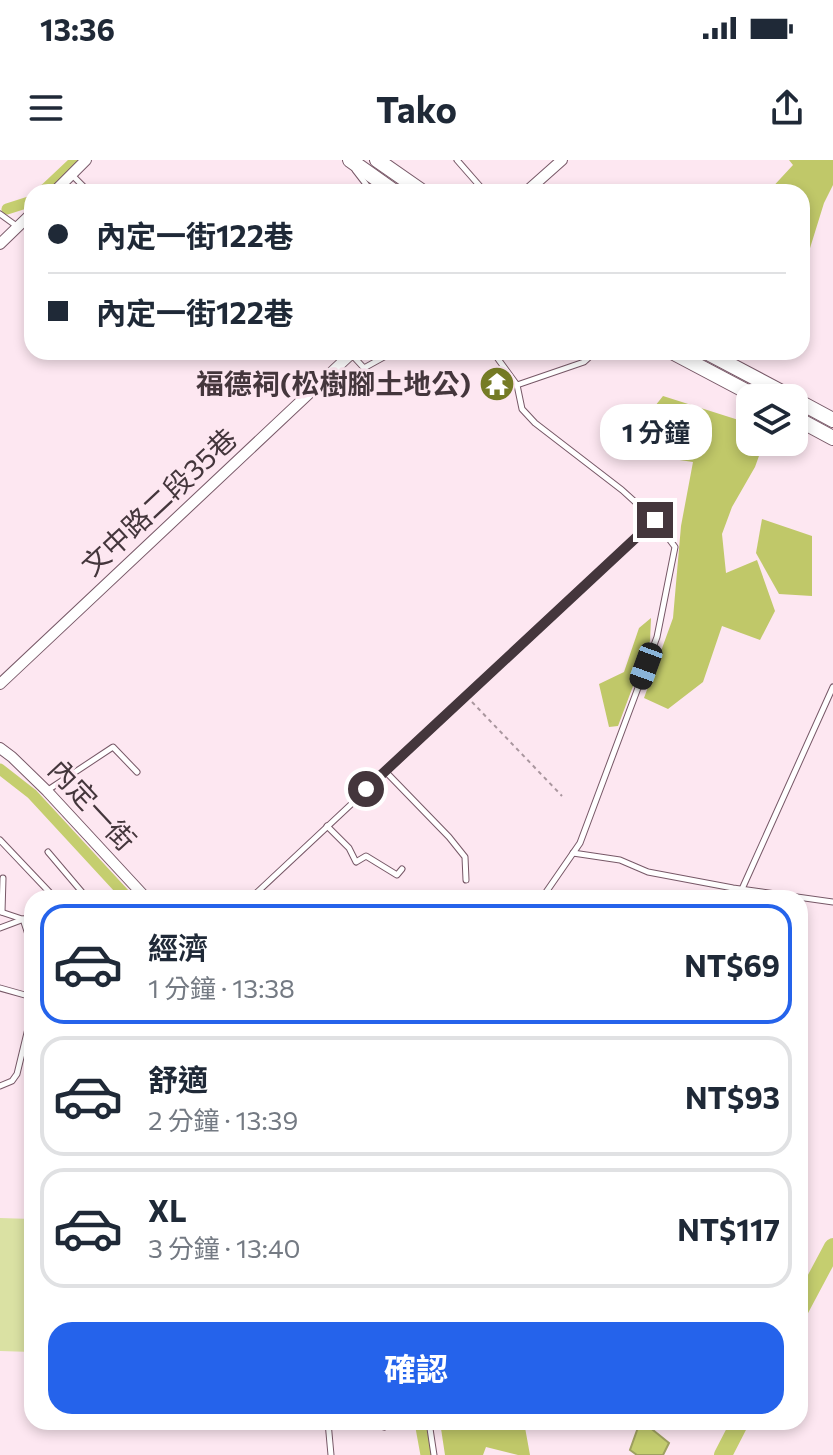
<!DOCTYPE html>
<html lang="zh-TW">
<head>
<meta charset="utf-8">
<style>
  :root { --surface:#fff; --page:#f6f6f7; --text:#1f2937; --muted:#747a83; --line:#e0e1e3; --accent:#2563eb }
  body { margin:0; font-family:Commissioner,"Noto Sans TC",sans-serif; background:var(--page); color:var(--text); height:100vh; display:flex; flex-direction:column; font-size:30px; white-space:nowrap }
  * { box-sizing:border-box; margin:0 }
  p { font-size:26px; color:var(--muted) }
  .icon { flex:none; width:44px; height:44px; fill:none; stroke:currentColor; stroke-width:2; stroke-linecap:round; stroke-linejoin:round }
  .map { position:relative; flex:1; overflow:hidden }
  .sheet { position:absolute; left:24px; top:730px; width:784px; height:540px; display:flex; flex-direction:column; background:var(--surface); border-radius:24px; box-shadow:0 4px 12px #0003 }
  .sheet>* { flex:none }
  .top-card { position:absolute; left:24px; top:24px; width:786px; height:176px; border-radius:24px; box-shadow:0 4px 12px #0003; display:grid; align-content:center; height:176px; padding:0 24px; background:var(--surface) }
  .controls { position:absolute; left:736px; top:224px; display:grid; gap:16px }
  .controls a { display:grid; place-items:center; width:72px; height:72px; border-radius:16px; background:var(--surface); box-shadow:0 4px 12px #0003; font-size:40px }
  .end { position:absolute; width:36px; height:36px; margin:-18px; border:10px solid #44363c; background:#fff; box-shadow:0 0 0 4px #fff }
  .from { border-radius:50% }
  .bubble { position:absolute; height:56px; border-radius:24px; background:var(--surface); box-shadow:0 4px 12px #0003; font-size:26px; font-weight:700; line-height:56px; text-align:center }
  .car { position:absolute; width:24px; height:48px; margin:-24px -12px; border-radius:10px; box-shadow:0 0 6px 2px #0007; background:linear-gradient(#222 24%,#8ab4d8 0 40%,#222 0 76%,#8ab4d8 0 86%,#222 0) }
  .top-card b { display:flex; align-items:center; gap:28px; height:76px; font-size:30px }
  .top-card b+b { border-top:2px solid var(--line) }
  .top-card i { width:20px; height:20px; background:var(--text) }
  ul { padding:14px 0 0; list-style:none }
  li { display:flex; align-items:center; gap:24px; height:120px; margin:0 16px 12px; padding:0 8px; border:4px solid var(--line); border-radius:24px }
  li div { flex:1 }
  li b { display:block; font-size:30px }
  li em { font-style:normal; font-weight:700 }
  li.selected { border-color:var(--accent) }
  li>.icon { width:72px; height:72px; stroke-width:1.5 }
  .action { display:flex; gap:16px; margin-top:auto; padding:16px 24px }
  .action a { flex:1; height:92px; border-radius:24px; background:var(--accent); color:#fff; font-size:32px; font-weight:700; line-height:92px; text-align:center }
  .status { display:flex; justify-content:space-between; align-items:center; height:56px; padding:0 40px; background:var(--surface); direction:ltr }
  .status svg { height:22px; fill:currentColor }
  header { display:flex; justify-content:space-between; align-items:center; height:104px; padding:0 24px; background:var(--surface); font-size:36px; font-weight:700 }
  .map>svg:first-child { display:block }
</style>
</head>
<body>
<div class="status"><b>13:36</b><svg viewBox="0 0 49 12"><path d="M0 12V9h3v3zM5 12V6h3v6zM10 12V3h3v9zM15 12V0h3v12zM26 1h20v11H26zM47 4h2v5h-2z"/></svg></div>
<header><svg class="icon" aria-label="menu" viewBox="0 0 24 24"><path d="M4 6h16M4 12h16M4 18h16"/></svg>Tako<svg class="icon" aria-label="share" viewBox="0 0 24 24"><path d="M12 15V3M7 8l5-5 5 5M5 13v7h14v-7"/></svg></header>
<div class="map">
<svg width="833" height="1295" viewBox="0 0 833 1295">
  <rect width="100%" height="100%" fill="#fde7f1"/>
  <polygon fill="#dae1a3" points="0,1058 32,1059 32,1192 0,1191"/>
  <g fill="#c0c869">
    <polygon points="789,0 833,0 833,25 824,43 802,114 802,32 768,32 793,5"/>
    <polygon points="663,236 748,263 750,265 750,282 764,282 755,307 732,347 722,374 726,413 757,400 775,451 760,480 722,466 703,522 668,549 644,538 673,458 681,366 693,302 619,291"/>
    <polygon points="762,359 812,376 812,436 779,434 756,393"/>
    <polygon points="651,458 650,481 618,566 609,567 599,524 624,512 639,468"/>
    <polygon points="440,1262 524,1262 530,1295 518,1295 486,1287 483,1295 445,1295"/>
  </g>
  <polygon fill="#c5ce6f" stroke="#9ea060" stroke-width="2" points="640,1262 643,1262 669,1283 663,1295 637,1295 630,1290"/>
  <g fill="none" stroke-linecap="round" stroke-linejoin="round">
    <g stroke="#c5ce6f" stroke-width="11">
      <polyline points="42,32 76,0"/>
      <polyline points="7,49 32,41"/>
      <polyline points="0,609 32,634 128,738"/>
      <polyline points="420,1262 426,1295"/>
    </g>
    <g stroke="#c5ce6f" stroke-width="18">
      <polyline points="800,1149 833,1087"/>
      <polyline points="723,1295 740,1262"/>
    </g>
  </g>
  <polygon fill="#faa0cd" stroke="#b997a7" stroke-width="2" points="500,211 509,220 494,235 486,227"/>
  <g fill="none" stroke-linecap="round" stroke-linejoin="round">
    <defs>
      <g id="lane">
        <polyline points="457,0 485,32"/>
        <polyline points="355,10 372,32"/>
        <polyline points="72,15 89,32"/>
        <polyline points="0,54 18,67"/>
        <polyline points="493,192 517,225 522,249 535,263 622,330 655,360 675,387 657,477 580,683 542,738"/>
        <polyline points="352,195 364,208 393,192"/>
        <polyline points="517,225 584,202 595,192"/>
        <polyline points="385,611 449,677 465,697 466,720"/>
        <polyline points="48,630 113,587 137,612"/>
        <polyline points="327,666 349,688 356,702 366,696 397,715 402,709"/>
        <polyline points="0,680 55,738"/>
        <polyline points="48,692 87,738"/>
        <polyline points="573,693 620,700 648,712 733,728 833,742"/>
        <polyline points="742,729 833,527"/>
        <polyline points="251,738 655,360"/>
        <polyline points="1,752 22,759"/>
        <polyline points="2,752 3,718"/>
        <polyline points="23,759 32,787"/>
        <polyline points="0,768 32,756"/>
        <polyline points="0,828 32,837"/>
        <polyline points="0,926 12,921 17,914 32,852"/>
        <polyline points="328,1262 331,1295"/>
        <polyline points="373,1262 384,1267"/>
        <polyline points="429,1262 434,1295"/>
      </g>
      <g id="street">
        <polyline points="54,32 86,0"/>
        <polyline points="526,32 562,0"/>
        <polyline points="0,84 32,53"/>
        <polyline points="0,524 351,194"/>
        <polyline points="0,588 12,597 47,631 146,738"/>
      </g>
      <g id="secondary">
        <polyline points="350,0 395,32"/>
        <polyline points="377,0 423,32"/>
        <polyline points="672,192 759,238"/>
        <polyline points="706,192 793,238"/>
        <polyline points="794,239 833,260"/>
        <polyline points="794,257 833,278"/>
      </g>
    </defs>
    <use href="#lane" stroke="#775867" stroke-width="7"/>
    <use href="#street" stroke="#775867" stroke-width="12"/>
    <use href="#secondary" stroke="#775867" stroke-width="16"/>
    <polyline stroke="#a9969e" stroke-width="2" stroke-dasharray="4 4" stroke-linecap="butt" points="472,542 562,636"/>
    <use href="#lane" stroke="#fff" stroke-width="5"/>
    <use href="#street" stroke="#fff" stroke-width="10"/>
    <use href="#secondary" stroke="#fff" stroke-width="14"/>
  </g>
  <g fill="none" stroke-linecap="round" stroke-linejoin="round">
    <polyline stroke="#44363c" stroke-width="10" points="366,629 655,360"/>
  </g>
  <defs>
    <symbol id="temple-disc" viewBox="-11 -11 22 22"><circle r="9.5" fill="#757b25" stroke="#fde7f1"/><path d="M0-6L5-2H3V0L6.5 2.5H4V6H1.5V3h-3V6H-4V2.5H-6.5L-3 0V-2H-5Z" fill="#fff"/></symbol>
  </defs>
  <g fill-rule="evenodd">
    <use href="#temple-disc" x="477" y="204" width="40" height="40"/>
  </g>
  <g text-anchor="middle" stroke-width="6" stroke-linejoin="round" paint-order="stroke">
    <g font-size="28" font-weight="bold" fill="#44363c" stroke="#fde7f1" text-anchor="end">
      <text x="471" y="234">福德祠(松樹腳土地公)</text>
    </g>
    <g font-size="28" fill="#44363c" stroke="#fde7f1">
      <text transform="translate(159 342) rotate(-43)" y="10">文中路二段35巷</text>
      <text transform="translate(92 645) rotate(47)" y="10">內定一街</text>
    </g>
  </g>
</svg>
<div class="controls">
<a><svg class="icon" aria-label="layers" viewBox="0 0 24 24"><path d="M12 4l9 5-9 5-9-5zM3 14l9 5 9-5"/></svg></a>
</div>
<i class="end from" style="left:366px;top:629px"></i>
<i class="end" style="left:655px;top:360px"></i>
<div class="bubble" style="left:600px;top:244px;width:112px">1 分鐘</div>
<i class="car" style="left:646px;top:506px;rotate:200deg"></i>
<div class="top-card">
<b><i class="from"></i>內定一街122巷</b>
<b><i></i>內定一街122巷</b>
</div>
<section class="sheet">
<ul>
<li class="selected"><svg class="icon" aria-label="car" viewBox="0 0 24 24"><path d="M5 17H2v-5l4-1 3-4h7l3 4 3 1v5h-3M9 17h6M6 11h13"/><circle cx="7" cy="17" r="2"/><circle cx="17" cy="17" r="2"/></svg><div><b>經濟</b><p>1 分鐘 · 13:38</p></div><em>NT$69</em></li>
<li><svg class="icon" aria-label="car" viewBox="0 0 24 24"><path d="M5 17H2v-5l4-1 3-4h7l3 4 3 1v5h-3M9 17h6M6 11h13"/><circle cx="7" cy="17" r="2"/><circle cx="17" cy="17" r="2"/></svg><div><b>舒適</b><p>2 分鐘 · 13:39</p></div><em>NT$93</em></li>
<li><svg class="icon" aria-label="car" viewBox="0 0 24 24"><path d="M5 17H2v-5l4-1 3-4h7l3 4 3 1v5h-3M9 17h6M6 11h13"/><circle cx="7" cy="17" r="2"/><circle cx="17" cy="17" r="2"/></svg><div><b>XL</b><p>3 分鐘 · 13:40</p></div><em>NT$117</em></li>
</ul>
<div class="action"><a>確認</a></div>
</section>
</div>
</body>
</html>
